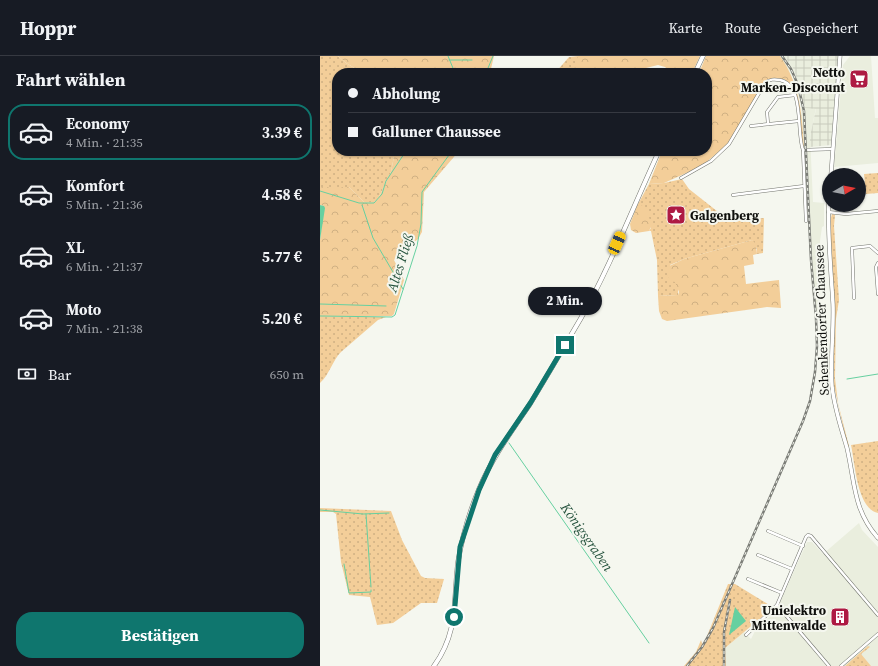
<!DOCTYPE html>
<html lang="de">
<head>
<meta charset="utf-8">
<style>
  :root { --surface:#171b24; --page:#20242c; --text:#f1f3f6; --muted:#9ea1a6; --line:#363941; --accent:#0f766e }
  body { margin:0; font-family:"Source Serif 4",serif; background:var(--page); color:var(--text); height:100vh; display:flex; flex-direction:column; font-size:15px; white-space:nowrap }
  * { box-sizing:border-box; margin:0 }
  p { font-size:13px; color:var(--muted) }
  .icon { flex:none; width:22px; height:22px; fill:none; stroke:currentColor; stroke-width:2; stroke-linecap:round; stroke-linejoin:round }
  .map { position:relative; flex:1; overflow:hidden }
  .drawer { display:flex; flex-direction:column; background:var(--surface); width:320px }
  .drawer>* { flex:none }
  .hud { position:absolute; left:12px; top:12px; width:380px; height:88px; border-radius:16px; box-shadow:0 1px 3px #0004; display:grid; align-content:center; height:88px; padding:0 16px; background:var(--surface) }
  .needle { width:26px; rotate:81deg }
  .tools { position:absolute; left:502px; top:112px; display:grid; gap:8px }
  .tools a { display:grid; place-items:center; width:44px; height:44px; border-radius:50%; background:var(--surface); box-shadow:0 1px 3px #0004; font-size:20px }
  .end { position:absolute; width:18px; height:18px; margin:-9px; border:5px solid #0f766e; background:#fff; box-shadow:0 0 0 2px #fff }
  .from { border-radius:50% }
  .bubble { position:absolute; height:28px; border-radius:14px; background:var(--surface); box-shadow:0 1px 3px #0004; font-size:13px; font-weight:700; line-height:28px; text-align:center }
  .car { position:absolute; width:12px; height:24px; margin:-12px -6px; border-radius:5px; box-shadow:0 0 3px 1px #0007; background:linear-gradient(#f5c518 24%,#345 0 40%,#f5c518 0 76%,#345 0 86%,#f5c518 0) }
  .hud b { display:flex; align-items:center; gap:14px; height:38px; font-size:15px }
  .hud b+b { border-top:1px solid var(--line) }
  .hud i { width:10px; height:10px; background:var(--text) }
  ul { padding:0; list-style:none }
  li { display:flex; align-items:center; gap:12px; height:56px; margin:0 8px 6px; padding:0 8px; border:2px solid transparent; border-radius:16px }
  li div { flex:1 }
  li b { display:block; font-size:15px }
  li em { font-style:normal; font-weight:700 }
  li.current { border-color:var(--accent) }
  li>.icon { width:36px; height:36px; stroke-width:1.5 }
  h2 { padding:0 16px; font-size:18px; line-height:48px }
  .pay { display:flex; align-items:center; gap:10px; height:44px; padding:0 16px; font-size:15px }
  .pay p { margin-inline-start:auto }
  .button { display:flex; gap:8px; margin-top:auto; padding:8px 16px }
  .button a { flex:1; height:46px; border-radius:16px; background:var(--accent); color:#fff; font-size:16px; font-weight:700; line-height:46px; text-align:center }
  header { display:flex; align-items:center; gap:24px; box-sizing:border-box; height:56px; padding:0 20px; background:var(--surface); border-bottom:1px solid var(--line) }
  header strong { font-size:19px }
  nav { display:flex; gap:22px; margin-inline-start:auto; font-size:14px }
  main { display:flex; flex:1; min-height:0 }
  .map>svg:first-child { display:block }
</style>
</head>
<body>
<header>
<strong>Hoppr</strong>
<nav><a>Karte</a><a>Route</a><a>Gespeichert</a></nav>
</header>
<main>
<section class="drawer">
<h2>Fahrt wählen</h2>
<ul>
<li class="current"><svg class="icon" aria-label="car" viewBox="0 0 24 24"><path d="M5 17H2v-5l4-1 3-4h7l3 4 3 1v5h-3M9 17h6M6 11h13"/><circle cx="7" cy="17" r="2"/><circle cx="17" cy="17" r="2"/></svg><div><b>Economy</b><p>4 Min. · 21:35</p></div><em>3.39 €</em></li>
<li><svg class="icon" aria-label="car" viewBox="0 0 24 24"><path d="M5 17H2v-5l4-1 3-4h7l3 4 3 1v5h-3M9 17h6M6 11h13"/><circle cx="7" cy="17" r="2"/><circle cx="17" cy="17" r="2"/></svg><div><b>Komfort</b><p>5 Min. · 21:36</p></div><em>4.58 €</em></li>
<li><svg class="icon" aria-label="car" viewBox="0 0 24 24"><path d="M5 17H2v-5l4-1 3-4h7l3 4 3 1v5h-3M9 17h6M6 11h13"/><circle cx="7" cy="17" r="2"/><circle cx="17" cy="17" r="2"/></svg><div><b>XL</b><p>6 Min. · 21:37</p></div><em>5.77 €</em></li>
<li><svg class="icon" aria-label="car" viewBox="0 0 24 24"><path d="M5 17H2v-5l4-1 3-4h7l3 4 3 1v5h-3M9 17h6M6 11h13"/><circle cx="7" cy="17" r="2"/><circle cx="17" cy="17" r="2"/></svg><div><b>Moto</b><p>7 Min. · 21:38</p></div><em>5.20 €</em></li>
</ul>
<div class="pay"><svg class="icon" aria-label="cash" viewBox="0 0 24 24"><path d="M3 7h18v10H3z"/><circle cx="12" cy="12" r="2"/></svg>Bar<p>650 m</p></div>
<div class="button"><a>Bestätigen</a></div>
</section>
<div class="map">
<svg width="558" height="610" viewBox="0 0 558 610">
  <defs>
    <pattern id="industrial-grid" width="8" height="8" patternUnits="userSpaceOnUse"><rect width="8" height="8" fill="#eaeede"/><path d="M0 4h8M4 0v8" fill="none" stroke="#c8cbbd"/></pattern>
    <pattern id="grass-dots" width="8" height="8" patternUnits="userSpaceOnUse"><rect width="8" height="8" fill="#f3ce99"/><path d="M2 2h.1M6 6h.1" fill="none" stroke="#cfb083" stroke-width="1.8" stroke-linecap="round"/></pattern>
    <pattern id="forest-crowns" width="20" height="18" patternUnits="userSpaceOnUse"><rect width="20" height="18" fill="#f3ce99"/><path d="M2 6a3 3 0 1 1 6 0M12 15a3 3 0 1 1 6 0" fill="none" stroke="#cfb083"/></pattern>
  </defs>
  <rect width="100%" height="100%" fill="#f5f7ef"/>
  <g fill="#eaeede">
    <polygon points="460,0 464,0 473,12 479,28 485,52 496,52 490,80 493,146 504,147 504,170 502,171 500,185 502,223 497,266 495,266 492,229 481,49 473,21"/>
    <polygon points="530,0 551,0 555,62 558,62 558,107 514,111 523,9"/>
    <polygon points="539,467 542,474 558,491 558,610 406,610 405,592 424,576 431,583 436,573 454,557 461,544 487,486 492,486 503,498"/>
  </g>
  <polygon fill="url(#industrial-grid)" points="464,0 518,0 511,89 490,91 490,80 496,53 485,52 479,28 473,12"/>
  <g fill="url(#grass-dots)">
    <polygon points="0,0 18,0 26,7 43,17 17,17 17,95 75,95 71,116 58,143 54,146 45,147 29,131 0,131"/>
    <polygon points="249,1 259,1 253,17 235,17"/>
    <polygon points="558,117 558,137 546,138 544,118"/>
    <polygon points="362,123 369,133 407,163 411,165 444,162 443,197 437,198 437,193 432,184 364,203 350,209 358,231 358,239 338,240 337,204 331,175 329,175 331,172 317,150 329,128 344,127"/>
    <polygon points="512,158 515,159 514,170 519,244 516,263 515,322 518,347 529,390 528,392 514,330 514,246 510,165"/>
    <path d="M0,260l66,1 -8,3 -37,32c-9,9 -11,22 -21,31z"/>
    <path d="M558,385v72c-21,-4 -23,-50 -27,-68z"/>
    <polygon points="0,452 71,455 82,484 101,520 105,522 124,523 117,547 101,547 73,567 57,569 50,541 29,539 21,506 16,458 13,456 0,456"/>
    <polygon points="408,528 415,528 451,550 442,561 405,592 406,610 364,610 376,596 381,584 383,590"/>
    <polygon points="548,590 550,591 541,598 551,610 525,610"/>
  </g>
  <g fill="url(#forest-crowns)">
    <polygon points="18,0 174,0 170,17 154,17 152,13 146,12 145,17 43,17 26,7"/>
    <polygon points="250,0 380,0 372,17 352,17 345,11 338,9 306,17 253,17 256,4 258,1"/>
    <path d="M386,0h74c20,28 22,57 24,91 -11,-14 6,-51 -20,-68h-16l-39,64 -19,16 -8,7 -38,17 -15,1 13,-33h45v-78h-8z"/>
    <polygon points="75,95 139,95 104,136 102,176 98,183 74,204 84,224 74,258 72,260 0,260 0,184 4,150 0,149 0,131 29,131 45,147 54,146 58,143 71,116"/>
    <polygon points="320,148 325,152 332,169 329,175 316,177 311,174 310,168 317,150"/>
    <polygon points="432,184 436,188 437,198 433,199 434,208 424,210 426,228 459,224 461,252 447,251 347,265 342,263 339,255 338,240 358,239 359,236 355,226 350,225 346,215 347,211 364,203"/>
  </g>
  <g fill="#66d0a0">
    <polygon points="0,149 4,150 5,152 0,184"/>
    <polygon points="415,551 426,565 409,579"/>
  </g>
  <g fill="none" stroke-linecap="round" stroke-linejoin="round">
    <g stroke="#66d0a0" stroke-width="1">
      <polyline points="128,0 135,17"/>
      <polyline points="129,4 152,4"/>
      <polyline points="166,17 173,0"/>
      <polyline points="119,97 121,95"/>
      <polyline points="0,135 39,147 54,147 62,138 66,125 86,95"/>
      <polyline points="42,149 53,182 83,233"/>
      <polyline points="0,248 66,250"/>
      <polyline points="0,260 72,261 75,259 97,190 101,168 102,136 132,95"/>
      <polyline points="527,323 558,318"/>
      <polyline points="189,387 329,587"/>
      <polyline points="0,454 43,458 69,457"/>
      <polyline points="46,458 51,531"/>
      <polyline points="24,508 29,537 51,536 51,534"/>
    </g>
    <defs>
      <g id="street">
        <polyline points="448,68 447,56 458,41 475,39"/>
        <polyline points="431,70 479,65"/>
        <polyline points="483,94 513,93"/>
        <path d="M361,122l30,-17 18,-17 36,-61c5,-4 9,-4 15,-3 25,5 16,52 23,70l3,71"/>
        <polyline points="413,139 484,130"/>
        <polyline points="508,156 526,158 558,155"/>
        <polyline points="558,238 556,211 558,207"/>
        <polyline points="534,242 532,192 550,190 558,197"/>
        <polyline points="448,475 483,490"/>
        <polyline points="438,499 472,513"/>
        <polyline points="428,523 462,537"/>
        <polyline points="457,549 509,610"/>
        <polyline points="426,579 457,549 486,481 488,479 491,480 558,559"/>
        <polyline points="521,610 558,578"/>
      </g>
      <g id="secondary">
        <polyline points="511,119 520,0"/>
        <path d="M509,142c-2,35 2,71 4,106 1,27 -3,55 -1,82 2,21 9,41 15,62 8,34 6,62 31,90"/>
      </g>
      <g id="primary">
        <polyline points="375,17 383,0"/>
        <path d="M114,610c25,-35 19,-65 24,-104 4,-25 11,-49 21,-73 13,-31 32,-57 51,-85 17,-28 34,-57 51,-86 30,-53 52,-111 78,-167"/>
      </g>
    </defs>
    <use href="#street" stroke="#72746d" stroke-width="3.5"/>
    <use href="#secondary" stroke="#72746d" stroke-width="4.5"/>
    <use href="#primary" stroke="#72746d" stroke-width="5"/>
    <use href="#street" stroke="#fff" stroke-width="2.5"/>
    <use href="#secondary" stroke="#fff" stroke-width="3.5"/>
    <use href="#primary" stroke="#fff" stroke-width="4"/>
    <defs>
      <g id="rail">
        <polyline points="367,610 382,591 393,572 483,365 490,345 495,316 497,290 496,262 491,204 484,55 478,29 471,13 462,0"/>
        <polyline points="404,610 404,576 410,544"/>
      </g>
    </defs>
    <use href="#rail" stroke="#7b7d77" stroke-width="2.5"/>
    <use href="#rail" stroke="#f5f7ef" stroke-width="1" stroke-dasharray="3" stroke-linecap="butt"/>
  </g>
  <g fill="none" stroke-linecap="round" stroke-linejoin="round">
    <polyline stroke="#0f766e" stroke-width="5" points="134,561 140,491 159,434 175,399 211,346 245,289"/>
  </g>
  <defs>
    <symbol id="supermarket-square" viewBox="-11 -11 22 22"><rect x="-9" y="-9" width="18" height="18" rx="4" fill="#ae1a43" stroke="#f5f7ef"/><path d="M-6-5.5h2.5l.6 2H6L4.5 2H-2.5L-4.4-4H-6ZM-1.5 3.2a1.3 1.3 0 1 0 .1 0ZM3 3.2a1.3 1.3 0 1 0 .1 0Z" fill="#fff"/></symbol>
    <symbol id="sight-square" viewBox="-11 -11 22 22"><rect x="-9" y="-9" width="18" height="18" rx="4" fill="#ae1a43" stroke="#f5f7ef"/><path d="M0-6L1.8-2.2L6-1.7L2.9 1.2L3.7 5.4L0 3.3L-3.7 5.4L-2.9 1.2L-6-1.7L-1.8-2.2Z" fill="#fff"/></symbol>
    <symbol id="building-square" viewBox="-11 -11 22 22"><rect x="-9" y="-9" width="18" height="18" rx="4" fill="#ae1a43" stroke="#f5f7ef"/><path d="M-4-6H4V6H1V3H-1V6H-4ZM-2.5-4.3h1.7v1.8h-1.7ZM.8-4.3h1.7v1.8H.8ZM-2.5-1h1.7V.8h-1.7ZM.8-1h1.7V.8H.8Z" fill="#fff"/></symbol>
  </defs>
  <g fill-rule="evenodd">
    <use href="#supermarket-square" x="528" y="12" width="22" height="22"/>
    <use href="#sight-square" x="345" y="148" width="22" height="22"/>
    <use href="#building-square" x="509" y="550" width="22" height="22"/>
  </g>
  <g text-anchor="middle" stroke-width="4" stroke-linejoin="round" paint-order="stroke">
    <g font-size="13" font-weight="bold" fill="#0f100d" stroke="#f5f7ef" text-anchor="end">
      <text x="525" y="21">Netto<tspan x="525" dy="15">Marken-Discount</tspan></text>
      <text x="370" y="164" text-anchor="start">Galgenberg</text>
      <text x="506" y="559">Unielektro<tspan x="506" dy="15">Mittenwalde</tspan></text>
    </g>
    <g font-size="13" fill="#0f100d" stroke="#f5f7ef">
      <text transform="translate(501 264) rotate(-92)" y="5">Schenkendorfer Chaussee</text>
    </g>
    <g font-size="14" font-style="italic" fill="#26533e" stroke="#f5f7ef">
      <text transform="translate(80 207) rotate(-73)" y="5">Altes Fließ</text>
      <text transform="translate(267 481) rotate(55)" y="5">Königsgraben</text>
    </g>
  </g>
</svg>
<div class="tools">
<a><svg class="needle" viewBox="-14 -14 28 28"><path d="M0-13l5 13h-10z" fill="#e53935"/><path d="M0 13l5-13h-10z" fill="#9ea1a6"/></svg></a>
</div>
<i class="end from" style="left:134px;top:561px"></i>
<i class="end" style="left:245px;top:289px"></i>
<div class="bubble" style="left:208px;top:231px;width:74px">2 Min.</div>
<i class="car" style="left:297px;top:187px;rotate:24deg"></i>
<div class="hud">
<b><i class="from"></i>Abholung</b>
<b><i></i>Galluner Chaussee</b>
</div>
</div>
</main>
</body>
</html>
